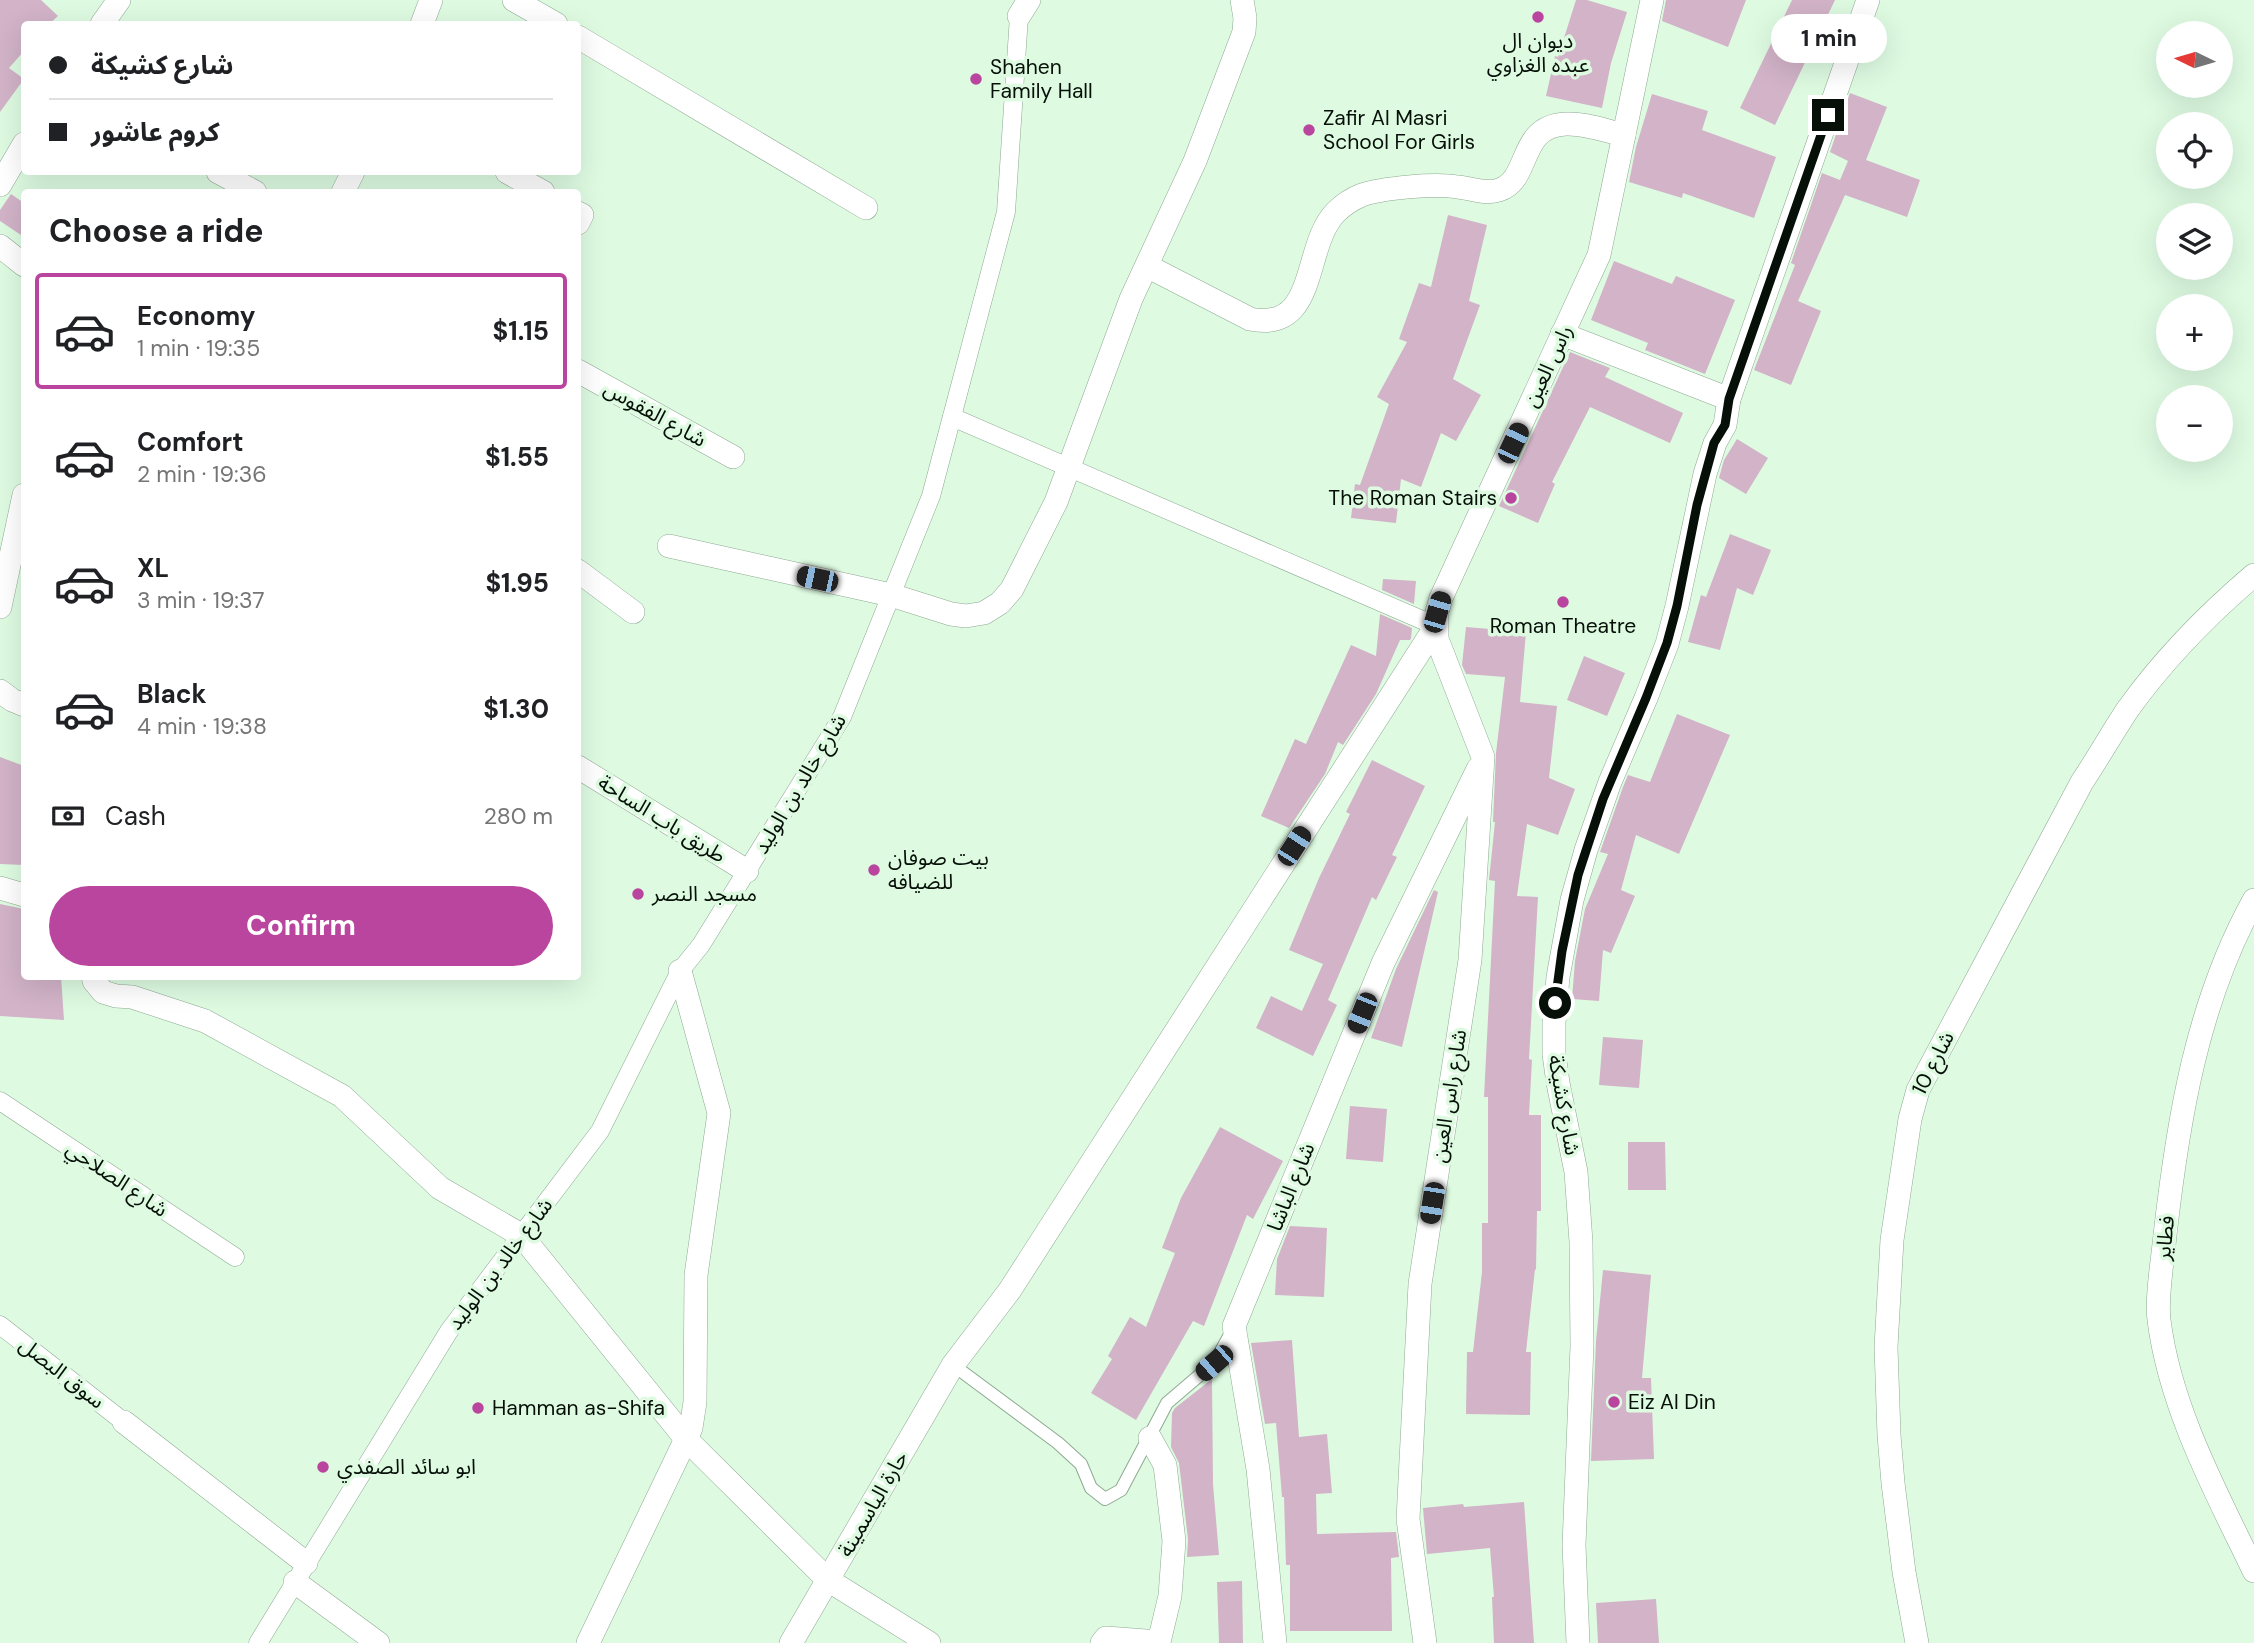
<!DOCTYPE html>
<html lang="en">
<head>
<meta charset="utf-8">
<style>
  :root { --surface:#fff; --page:#f2f2f2; --text:#202124; --muted:#757577; --line:#e0e0e0; --accent:#b9459f }
  body { margin:0; font-family:"DM Sans","Noto Sans Arabic",sans-serif; background:var(--page); color:var(--text); height:100vh; display:flex; flex-direction:column; font-size:26px; white-space:nowrap }
  * { box-sizing:border-box; margin:0 }
  p { font-size:23px; color:var(--muted) }
  .icon { flex:none; width:38px; height:38px; fill:none; stroke:currentColor; stroke-width:2; stroke-linecap:round; stroke-linejoin:round }
  .map { position:relative; flex:1; overflow:hidden }
  .sheet { position:absolute; left:21px; top:189px; width:560px; height:791px; display:flex; flex-direction:column; background:var(--surface); border-radius:7px; box-shadow:0 7px 28px #0002 }
  .sheet>* { flex:none }
  .hud { position:absolute; left:21px; top:21px; width:560px; height:154px; border-radius:7px; box-shadow:0 7px 28px #0002; display:grid; align-content:center; height:154px; padding:0 28px; background:var(--surface) }
  .needle { width:46px; rotate:275deg }
  .buttons { position:absolute; left:2156px; top:21px; display:grid; gap:14px }
  .buttons a { display:grid; place-items:center; width:77px; height:77px; border-radius:50%; background:var(--surface); box-shadow:0 7px 28px #0002; font-size:35px }
  .end { position:absolute; width:32px; height:32px; margin:-16px; border:9px solid #060f08; background:#fff; box-shadow:0 0 0 4px #fff }
  .from { border-radius:50% }
  .bubble { position:absolute; height:49px; border-radius:24px; background:var(--surface); box-shadow:0 7px 28px #0002; font-size:23px; font-weight:700; line-height:49px; text-align:center }
  .car { position:absolute; width:21px; height:42px; margin:-21px -10px; border-radius:9px; box-shadow:0 0 5px 2px #0007; background:linear-gradient(#222 24%,#8ab4d8 0 40%,#222 0 76%,#8ab4d8 0 86%,#222 0) }
  .hud b { display:flex; align-items:center; gap:24px; height:66px; font-size:26px }
  .hud b+b { border-top:2px solid var(--line) }
  .hud i { width:18px; height:18px; background:var(--text) }
  ul { padding:0; list-style:none }
  li { display:flex; align-items:center; gap:21px; height:116px; margin:0 14px 10px; padding:0 14px; border:4px solid transparent; border-radius:7px }
  li div { flex:1 }
  li b { display:block; font-size:26px }
  li em { font-style:normal; font-weight:700 }
  li.selected { border-color:var(--accent) }
  li>.icon { width:63px; height:63px; stroke-width:1.5 }
  h2 { padding:0 28px; font-size:32px; line-height:84px }
  .pay { display:flex; align-items:center; gap:18px; height:77px; padding:0 28px; font-size:26px }
  .pay p { margin-inline-start:auto }
  .button { display:flex; gap:14px; margin-top:auto; padding:14px 28px }
  .button a { flex:1; height:80px; border-radius:42px; background:var(--accent); color:#fff; font-size:28px; font-weight:700; line-height:80px; text-align:center }
  .map>svg:first-child { display:block }
</style>
</head>
<body>
<div class="map">
<svg width="2254" height="1643" viewBox="0 0 2254 1643">
  <rect width="100%" height="100%" fill="#defbe2"/>
  <g fill="#d2b3c8">
    <polygon points="0,0 41,0 58,16 49,24 24,24 24,51 9,68 24,79 0,112"/>
    <polygon points="1576,0 1587,0 1627,12 1611,63 1602,108 1546,96 1555,56 1558,57"/>
    <polygon points="1666,0 1746,0 1728,47 1662,21"/>
    <polygon points="1792,0 1835,0 1775,125 1740,108"/>
    <polygon points="1850,93 1887,107 1866,160 1920,180 1907,217 1845,195 1798,301 1821,311 1791,385 1754,370 1795,265 1791,263 1822,173 1840,180 1848,161 1830,152"/>
    <polygon points="1652,94 1708,111 1702,130 1776,157 1754,218 1683,193 1682,198 1629,182 1636,147"/>
    <polygon points="11,194 24,203 24,237 0,221 0,210"/>
    <polygon points="1448,215 1487,225 1469,301 1480,305 1453,379 1481,395 1456,441 1441,433 1421,487 1401,479 1396,523 1351,518 1355,484 1360,485 1389,404 1377,397 1407,342 1399,339 1419,283 1431,287"/>
    <polygon points="1614,261 1672,284 1676,276 1735,300 1705,374 1645,350 1648,343 1591,320"/>
    <polygon points="1570,352 1610,368 1605,377 1683,413 1670,443 1590,407 1552,482 1555,484 1538,523 1499,506"/>
    <polygon points="1737,439 1768,458 1746,494 1719,478 1724,460"/>
    <polygon points="1730,534 1771,550 1753,595 1737,588 1720,650 1688,642 1701,595 1706,597"/>
    <polygon points="1383,579 1416,581 1414,604 1382,590"/>
    <polygon points="1380,614 1412,628 1411,638 1410,640 1400,640 1376,694 1343,745 1338,742 1325,774 1289,828 1261,816 1295,739 1306,744 1351,645 1376,656"/>
    <polygon points="1466,627 1526,632 1520,702 1557,706 1549,778 1575,789 1558,835 1527,824 1517,896 1538,897 1529,1059 1532,1060 1529,1115 1541,1115 1541,1211 1537,1211 1536,1270 1535,1269 1526,1352 1531,1352 1530,1415 1466,1414 1467,1352 1473,1352 1482,1272 1482,1223 1488,1223 1488,1097 1484,1097 1495,881 1489,880 1495,822 1493,822 1496,753 1505,677 1466,674 1462,665"/>
    <polygon points="1584,656 1625,673 1607,716 1567,700"/>
    <polygon points="1677,714 1730,735 1679,854 1636,835 1621,890 1635,896 1611,953 1603,950 1599,1001 1572,999 1575,961 1585,909 1608,854 1600,852 1623,787 1628,775 1650,782"/>
    <polygon points="0,757 24,766 24,865 0,864"/>
    <polygon points="1372,760 1425,786 1392,855 1397,857 1376,900 1372,897 1328,1000 1337,1005 1313,1056 1256,1028 1271,996 1302,1011 1323,964 1289,950 1319,878 1350,814 1346,812"/>
    <polygon points="1434,890 1438,892 1402,1047 1371,1038 1396,969"/>
    <polygon points="0,904 24,909 24,976 61,976 64,1020 0,1016"/>
    <polygon points="1603,1037 1643,1040 1639,1088 1599,1085"/>
    <polygon points="1350,1106 1387,1109 1383,1162 1346,1159"/>
    <polygon points="1220,1127 1283,1161 1253,1219 1247,1215 1204,1326 1193,1321 1136,1420 1091,1393 1112,1359 1108,1356 1130,1317 1146,1327 1175,1253 1162,1248 1181,1198"/>
    <polygon points="1628,1142 1665,1142 1666,1190 1628,1190"/>
    <polygon points="1290,1226 1327,1228 1324,1297 1275,1295 1277,1259"/>
    <polygon points="1603,1270 1651,1275 1642,1378 1651,1378 1654,1459 1591,1461 1596,1341"/>
    <polygon points="1292,1340 1299,1437 1327,1434 1332,1493 1316,1494 1317,1534 1396,1532 1399,1557 1391,1558 1392,1631 1290,1631 1290,1565 1286,1565 1284,1497 1282,1497 1276,1423 1265,1424 1251,1343"/>
    <polygon points="1212,1379 1213,1484 1219,1555 1187,1557 1188,1539 1179,1463 1171,1447 1172,1413 1175,1408"/>
    <polygon points="1524,1502 1534,1643 1494,1643 1492,1597 1494,1597 1490,1548 1427,1554 1423,1508 1463,1504 1464,1507"/>
    <polygon points="1242,1581 1243,1643 1219,1643 1217,1582"/>
    <polygon points="1656,1599 1659,1643 1598,1643 1596,1603"/>
  </g>
  <g fill="none" stroke-linecap="round" stroke-linejoin="round">
    <defs>
      <polyline id="service" points="953,1365 1058,1443 1081,1464 1091,1488 1105,1499 1121,1490 1167,1403 1215,1362 1233,1329"/>
      <g id="pedestrian">
        <polyline points="952,417 1436,626 1438,637"/>
        <polyline points="0,1101 235,1257"/>
        <polyline points="0,1325 124,1422"/>
        <polyline points="258,1643 449,1331 600,1131 680,971 701,945 842,717 931,496 1006,212 1019,16"/>
      </g>
      <g id="minor">
        <polyline points="514,0 556,24"/>
        <polyline points="1019,16 1029,0"/>
        <polyline points="102,24 119,0"/>
        <polyline points="422,24 431,0"/>
        <polyline points="578,37 866,208"/>
        <polyline points="218,172 255,192"/>
        <polyline points="507,172 543,192"/>
        <polyline points="0,185 24,144"/>
        <polyline points="343,192 353,172"/>
        <polyline points="578,213 582,215 578,223"/>
        <polyline points="0,246 24,265"/>
        <path d="M1147,266l103,53c69,14 52,-73 86,-107 7,-7 16,-13 26,-17 20,-7 74,-12 95,-8 14,1 28,8 42,3 33,-11 18,-64 67,-66 19,-1 40,7 58,11"/>
        <polyline points="1562,334 1729,399"/>
        <polyline points="578,371 733,457"/>
        <polyline points="669,546 891,595 951,614 966,616 984,613 1000,603 1012,589 1056,502 1131,299 1195,161 1244,32 1245,18 1242,0"/>
        <polyline points="578,571 633,612"/>
        <polyline points="0,607 24,495"/>
        <polyline points="0,691 12,700 24,705"/>
        <polyline points="578,767 747,871"/>
        <polyline points="0,888 24,895"/>
        <path d="M2254,900c-57,103 -76,220 -89,335 -2,23 -9,63 -6,85 11,88 57,172 95,251"/>
        <polyline points="93,976 94,981 103,992 116,996 132,997 205,1021 342,1096 440,1188 521,1235 686,1439 828,1580 929,1643"/>
        <polyline points="124,1422 306,1563"/>
        <polyline points="295,1582 378,1643"/>
        <polyline points="588,1643 686,1439 691,1428 695,1402 696,1275 719,1113 680,971"/>
        <polyline points="791,1643 953,1365 1010,1290 1436,626"/>
        <polyline points="1102,1643 1106,1638 1159,1642 1170,1596 1174,1541 1165,1465 1150,1438"/>
        <polyline points="1275,1643 1258,1469 1234,1326 1383,963 1478,769"/>
        <polyline points="1425,1643 1408,1519 1420,1284 1470,960 1483,757 1437,639 1437,612 1441,598 1599,255 1652,0"/>
        <polyline points="1578,1643 1574,1545 1582,1346 1581,1242 1576,1172 1558,1083 1554,1054 1554,1023 1558,977 1572,900 1586,850 1610,782 1646,698 1667,644 1677,606 1705,474 1715,443 1725,425 1729,399 1868,0"/>
        <path d="M1917,1643l-13,-71 -11,-89 -4,-48 -3,-88 6,-107 18,-121 8,-29 164,-308c16,-24 30,-49 46,-73 36,-50 79,-94 126,-134"/>
      </g>
    </defs>
    <use href="#service" stroke="#8ea992" stroke-width="14"/>
    <use href="#pedestrian" stroke="#8ea992" stroke-width="19"/>
    <use href="#minor" stroke="#8ea992" stroke-width="24"/>
    <use href="#service" stroke="#fff" stroke-width="12"/>
    <use href="#pedestrian" stroke="#fff" stroke-width="18"/>
    <use href="#minor" stroke="#fff" stroke-width="23"/>
  </g>
  <g fill="none" stroke-linecap="round" stroke-linejoin="round">
    <polyline stroke="#060f08" stroke-width="9" points="1555,1003 1562,951 1578,875 1603,799 1646,698 1667,643 1677,606 1697,505 1714,443 1725,425 1729,399 1828,115"/>
  </g>
  <g fill="#b9459f" stroke="#defbe2" stroke-width="2.5">
    <circle cx="1538" cy="17" r="7"/>
    <circle cx="976" cy="79" r="7"/>
    <circle cx="1309" cy="130" r="7"/>
    <circle cx="1511" cy="498" r="7"/>
    <circle cx="1563" cy="602" r="7"/>
    <circle cx="874" cy="870" r="7"/>
    <circle cx="638" cy="894" r="7"/>
    <circle cx="1614" cy="1402" r="7"/>
    <circle cx="478" cy="1408" r="7"/>
    <circle cx="323" cy="1467" r="7"/>
  </g>
  <g text-anchor="middle" stroke-width="7" stroke-linejoin="round" paint-order="stroke">
    <g font-size="21" fill="#060f08" stroke="#defbe2" text-anchor="start">
      <text x="1538" y="48" text-anchor="middle">ديوان ال<tspan x="1538" dy="24">عبده الغزاوي</tspan></text>
      <text x="990" y="74">Shahen<tspan x="990" dy="24">Family Hall</tspan></text>
      <text x="1323" y="125">Zafir Al Masri<tspan x="1323" dy="24">School For Girls</tspan></text>
      <text x="1497" y="505" text-anchor="end">The Roman Stairs</text>
      <text x="1563" y="633" text-anchor="middle">Roman Theatre</text>
      <text x="888" y="865">بيت صوفان<tspan x="888" dy="24">للضيافه</tspan></text>
      <text x="652" y="901">مسجد النصر</text>
      <text x="1628" y="1409">Eiz Al Din</text>
      <text x="492" y="1415">Hamman as-Shifa</text>
      <text x="337" y="1474">ابو سائد الصفدي</text>
    </g>
    <g font-size="21" fill="#060f08" stroke="#defbe2">
      <text transform="translate(1548 366) rotate(-65)" y="7">راس العين</text>
      <text transform="translate(655 414) rotate(29)" y="7">شارع الفقوس</text>
      <text transform="translate(800 784) rotate(-59)" y="7">شارع خالد بن الوليد</text>
      <text transform="translate(662 819) rotate(32)" y="7">طريق باب الساحة</text>
      <text transform="translate(1933 1063) rotate(-63)" y="7">شارع 10</text>
      <text transform="translate(1449 1096) rotate(-81)" y="7">شارع راس العين</text>
      <text transform="translate(1564 1105) rotate(80)" y="7">شارع كشيكة</text>
      <text transform="translate(117 1179) rotate(34)" y="7">شارع الصلاحي</text>
      <text transform="translate(1291 1187) rotate(-68)" y="7">شارع الباشا</text>
      <text transform="translate(2165 1238) rotate(-84)" y="7">فطاير</text>
      <text transform="translate(500 1264) rotate(-53)" y="7">شارع خالد بن الوليد</text>
      <text transform="translate(62 1373) rotate(38)" y="7">سوق البصل</text>
      <text transform="translate(873 1504) rotate(-60)" y="7">حارة الياسمينة</text>
    </g>
  </g>
</svg>
<div class="buttons">
<a><svg class="needle" viewBox="-14 -14 28 28"><path d="M0-13l5 13h-10z" fill="#e53935"/><path d="M0 13l5-13h-10z" fill="#757577"/></svg></a>
<a><svg class="icon" aria-label="locate" viewBox="0 0 24 24"><circle cx="12" cy="12" r="6"/><path d="M12 2v4M12 18v4M2 12h4M18 12h4"/></svg></a>
<a><svg class="icon" aria-label="layers" viewBox="0 0 24 24"><path d="M12 4l9 5-9 5-9-5zM3 14l9 5 9-5"/></svg></a>
<a>+</a>
<a>−</a>
</div>
<i class="end from" style="left:1555px;top:1003px"></i>
<i class="end" style="left:1828px;top:115px"></i>
<div class="bubble" style="left:1771px;top:14px;width:116px">1 min</div>
<i class="car" style="left:1513px;top:443px;rotate:25deg"></i>
<i class="car" style="left:817px;top:579px;rotate:282deg"></i>
<i class="car" style="left:1437px;top:612px;rotate:16deg"></i>
<i class="car" style="left:1294px;top:846px;rotate:33deg"></i>
<i class="car" style="left:1362px;top:1013px;rotate:202deg"></i>
<i class="car" style="left:1432px;top:1203px;rotate:189deg"></i>
<i class="car" style="left:1214px;top:1363px;rotate:229deg"></i>
<div class="hud">
<b><i class="from"></i>شارع كشيكة</b>
<b><i></i>كروم عاشور</b>
</div>
<section class="sheet">
<h2>Choose a ride</h2>
<ul>
<li class="selected"><svg class="icon" aria-label="car" viewBox="0 0 24 24"><path d="M5 17H2v-5l4-1 3-4h7l3 4 3 1v5h-3M9 17h6M6 11h13"/><circle cx="7" cy="17" r="2"/><circle cx="17" cy="17" r="2"/></svg><div><b>Economy</b><p>1 min · 19:35</p></div><em>$1.15</em></li>
<li><svg class="icon" aria-label="car" viewBox="0 0 24 24"><path d="M5 17H2v-5l4-1 3-4h7l3 4 3 1v5h-3M9 17h6M6 11h13"/><circle cx="7" cy="17" r="2"/><circle cx="17" cy="17" r="2"/></svg><div><b>Comfort</b><p>2 min · 19:36</p></div><em>$1.55</em></li>
<li><svg class="icon" aria-label="car" viewBox="0 0 24 24"><path d="M5 17H2v-5l4-1 3-4h7l3 4 3 1v5h-3M9 17h6M6 11h13"/><circle cx="7" cy="17" r="2"/><circle cx="17" cy="17" r="2"/></svg><div><b>XL</b><p>3 min · 19:37</p></div><em>$1.95</em></li>
<li><svg class="icon" aria-label="car" viewBox="0 0 24 24"><path d="M5 17H2v-5l4-1 3-4h7l3 4 3 1v5h-3M9 17h6M6 11h13"/><circle cx="7" cy="17" r="2"/><circle cx="17" cy="17" r="2"/></svg><div><b>Black</b><p>4 min · 19:38</p></div><em>$1.30</em></li>
</ul>
<div class="pay"><svg class="icon" aria-label="cash" viewBox="0 0 24 24"><path d="M3 7h18v10H3z"/><circle cx="12" cy="12" r="2"/></svg>Cash<p>280 m</p></div>
<div class="button"><a>Confirm</a></div>
</section>
</div>
</body>
</html>
